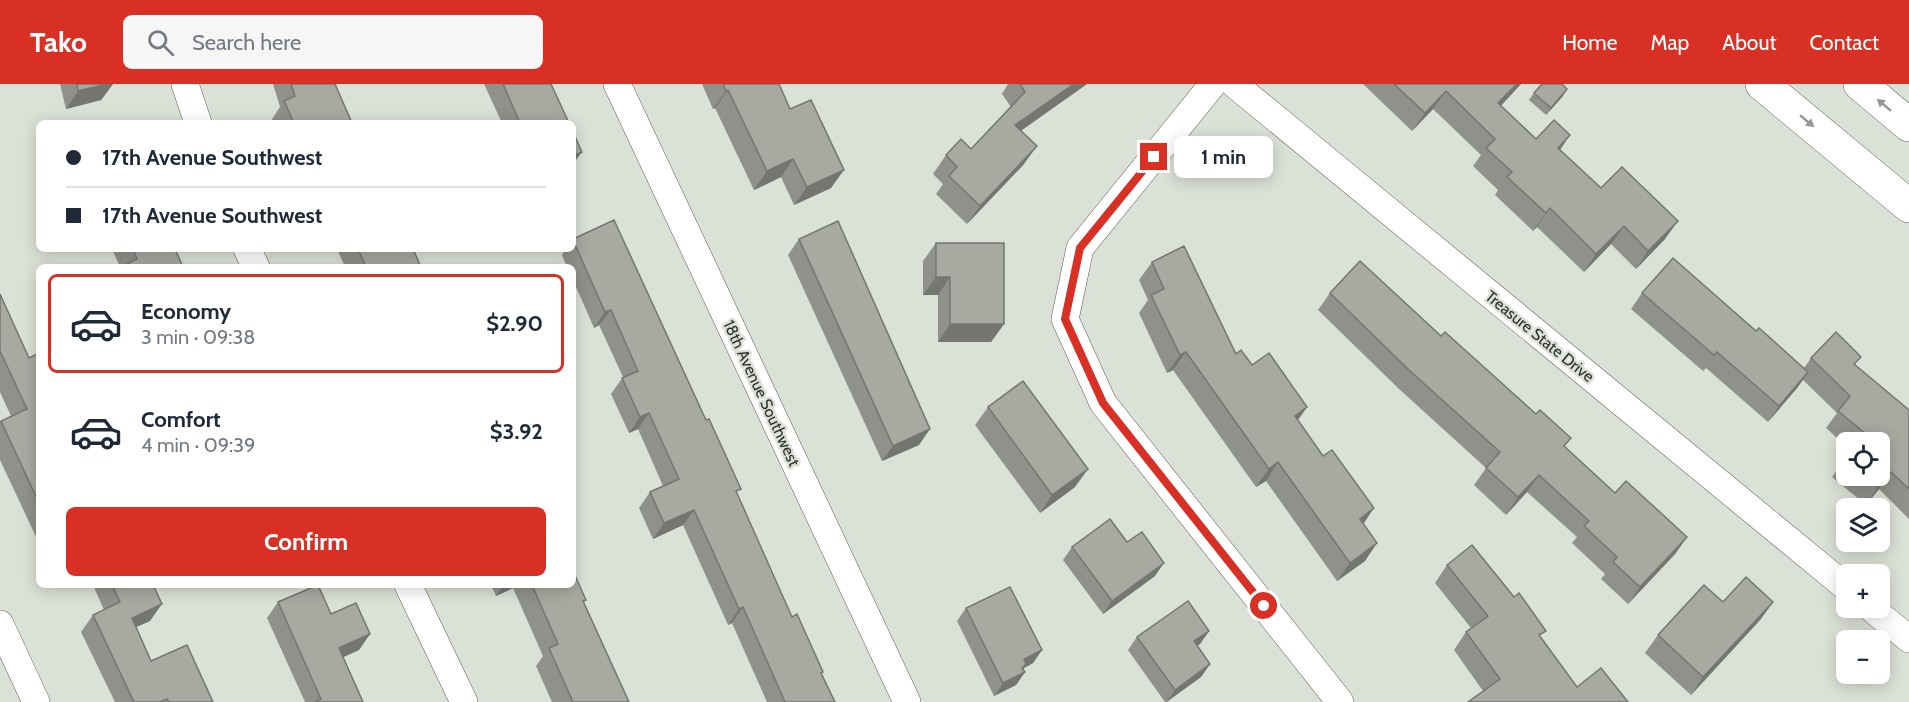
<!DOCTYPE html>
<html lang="en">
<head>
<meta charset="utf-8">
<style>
  :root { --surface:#fff; --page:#f6f6f7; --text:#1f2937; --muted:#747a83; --line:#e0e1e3; --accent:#d93025 }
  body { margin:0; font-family:Cabin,sans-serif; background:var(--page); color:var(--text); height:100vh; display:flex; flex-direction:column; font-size:22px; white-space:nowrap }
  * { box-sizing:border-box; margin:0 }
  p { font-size:20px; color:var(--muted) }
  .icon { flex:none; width:33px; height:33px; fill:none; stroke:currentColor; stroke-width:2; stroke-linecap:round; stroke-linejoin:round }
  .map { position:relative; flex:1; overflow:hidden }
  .drawer { position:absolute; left:36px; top:180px; width:540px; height:324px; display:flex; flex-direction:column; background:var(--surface); border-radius:9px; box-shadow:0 3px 15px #0003 }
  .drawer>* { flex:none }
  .hud { position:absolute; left:36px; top:36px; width:540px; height:132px; border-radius:9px; box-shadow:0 3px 15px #0003; display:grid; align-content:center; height:132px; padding:0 30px; background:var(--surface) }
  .tools { position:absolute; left:1836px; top:348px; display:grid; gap:12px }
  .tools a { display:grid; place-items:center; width:54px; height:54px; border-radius:9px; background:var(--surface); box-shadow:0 3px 15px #0003; font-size:30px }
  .end { position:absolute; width:27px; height:27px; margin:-14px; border:8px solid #d93025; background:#fff; box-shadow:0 0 0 3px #fff }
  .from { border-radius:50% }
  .bubble { position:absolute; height:42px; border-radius:9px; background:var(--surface); box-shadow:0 3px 15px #0003; font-size:20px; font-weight:700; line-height:42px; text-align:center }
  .hud b { display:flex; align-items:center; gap:21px; height:57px; font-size:22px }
  .hud b+b { border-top:2px solid var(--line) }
  .hud i { width:15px; height:15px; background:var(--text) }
  ul { padding:10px 0 0; list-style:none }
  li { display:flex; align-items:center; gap:18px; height:99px; margin:0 12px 9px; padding:0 18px; border:3px solid transparent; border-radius:9px }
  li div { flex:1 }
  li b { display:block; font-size:22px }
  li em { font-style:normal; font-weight:700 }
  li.selected { border-color:var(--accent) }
  li>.icon { width:54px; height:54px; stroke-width:1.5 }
  .button { display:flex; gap:12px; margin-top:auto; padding:12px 30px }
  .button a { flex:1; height:69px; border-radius:9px; background:var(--accent); color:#fff; font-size:24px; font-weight:700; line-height:69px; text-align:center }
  header { display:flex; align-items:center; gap:36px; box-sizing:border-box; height:84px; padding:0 30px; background:var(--accent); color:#fff }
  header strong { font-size:28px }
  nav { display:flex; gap:33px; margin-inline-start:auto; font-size:21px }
  .search { width:420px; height:54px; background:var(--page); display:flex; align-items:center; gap:15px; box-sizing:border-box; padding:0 21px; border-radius:9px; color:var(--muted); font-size:22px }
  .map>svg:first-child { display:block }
</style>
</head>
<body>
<header>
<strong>Tako</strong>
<div class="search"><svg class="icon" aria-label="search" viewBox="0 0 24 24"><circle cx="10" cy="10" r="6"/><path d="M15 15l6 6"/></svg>Search here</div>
<nav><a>Home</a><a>Map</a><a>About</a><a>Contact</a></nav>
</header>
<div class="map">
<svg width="1909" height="618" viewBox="0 0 1909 618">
  <rect width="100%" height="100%" fill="#dce1d7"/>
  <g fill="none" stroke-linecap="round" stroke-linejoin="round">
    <defs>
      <g id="street">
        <polyline points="185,0 198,39"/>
        <polyline points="617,0 907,618"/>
        <polyline points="1213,0 1080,164 1065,235 1103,319 1340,618"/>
        <polyline points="1234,0 1846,503"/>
        <polyline points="247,165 256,183"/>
        <polyline points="408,501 464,618"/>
        <polyline points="1871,524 1909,555"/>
        <polyline points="0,540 36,618"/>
      </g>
      <g id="highway">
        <polyline points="1762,0 1909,122"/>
        <polyline points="1860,0 1909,41"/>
      </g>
    </defs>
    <use href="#street" stroke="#5c5f57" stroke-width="28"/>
    <use href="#highway" stroke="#5c5f57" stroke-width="34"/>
    <use href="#street" stroke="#fff" stroke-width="27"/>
    <use href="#highway" stroke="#fff" stroke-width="33"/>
  </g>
  <g fill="#8f928a">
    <polygon points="60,0 113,0 101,16 66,25"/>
    <polygon points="273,0 335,0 352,39 274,39 272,35 280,23"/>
    <polygon points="484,0 551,0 569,39 502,39"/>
    <polygon points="702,0 779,0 790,25 831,104 794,121 781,93 754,106 715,24 713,25"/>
    <polygon points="1008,0 1087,0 1021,47 1024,80 967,140 936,110 943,100 933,90 946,71 971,65 1011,23 1002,10"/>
    <polygon points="1363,0 1521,0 1501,22 1536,55 1560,66 1601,104 1665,155 1636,185 1611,160 1584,188 1537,143 1533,147 1495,111 1498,106 1473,82 1481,71 1433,25 1412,47"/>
    <polygon points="1534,9 1563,12 1546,31 1529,16"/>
    <polygon points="799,155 919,361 882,377 788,171"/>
    <polygon points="573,156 737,410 792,533 822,590 835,618 767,618 732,539 728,541 683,441 653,455 639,424 650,408 663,402 638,345 629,349 611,310 623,293 599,241 594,244 573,196 573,183 567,183 562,171 565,165 573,165"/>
    <polygon points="936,159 1004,240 991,258 938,258 938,211 923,211 923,177"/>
    <polygon points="112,165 175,165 183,183 120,183"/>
    <polygon points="337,165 413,165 421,183 345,183"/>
    <polygon points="1152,178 1236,270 1252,281 1307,323 1298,336 1364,440 1365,477 1337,497 1266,397 1256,403 1173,286 1167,289 1139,229 1148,216 1139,196"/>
    <polygon points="1330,209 1441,252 1565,363 1615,409 1687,453 1675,470 1628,520 1601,495 1605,490 1572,459 1577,453 1527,408 1506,431 1474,401 1486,384 1398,304 1318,226"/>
    <polygon points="1642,209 1756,247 1804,284 1811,274 1855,281 1909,326 1909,435 1879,405 1866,421 1832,393 1846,373 1846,392 1880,392 1880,358 1846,358 1846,362 1826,344 1837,329 1803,296 1797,304 1768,338 1706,284 1703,287 1631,225"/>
    <polygon points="0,210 29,274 39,269 39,459 0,376 0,338 11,332 0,308"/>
    <polygon points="988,323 1075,403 1040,429 975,341"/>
    <polygon points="1127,458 1155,492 1103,530 1063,476 1072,463"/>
    <polygon points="1447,481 1541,553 1577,603 1628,618 1483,607 1454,566 1466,548 1471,544 1435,499"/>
    <polygon points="93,501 153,501 150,537 136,543 151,577 213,618 115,618 81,548 93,531 104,526"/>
    <polygon points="491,501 573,501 586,516 584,518 629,618 552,618 536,582 543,572 513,504 496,512"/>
    <polygon points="278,518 331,530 370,550 359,566 343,573 363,618 305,618 267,534"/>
    <polygon points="1773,518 1760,536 1691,611 1645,569 1658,551"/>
    <polygon points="966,524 1042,566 1033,579 1024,584 1023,585 1025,588 1016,601 994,612 957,537"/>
    <polygon points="1209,547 1200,560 1197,562 1210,580 1201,593 1167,618 1165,618 1128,566 1137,553"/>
  </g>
  <g fill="#747771">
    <polygon points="107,0 113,0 101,16 66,25 78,7"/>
    <polygon points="1074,0 1087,0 1003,59 1015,41"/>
    <polygon points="1517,0 1521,0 1486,37 1498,19"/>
    <polygon points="1567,5 1563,12 1546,31 1551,24"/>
    <polygon points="728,6 715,24 713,25 726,7"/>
    <polygon points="1446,7 1433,25 1412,47 1425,29"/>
    <polygon points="1570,51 1558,69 1558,64"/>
    <polygon points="1037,62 1024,80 967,140 980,122"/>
    <polygon points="582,68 573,80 573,72"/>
    <polygon points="793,75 781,93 754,106 767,87"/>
    <polygon points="844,86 831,104 794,121 807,103"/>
    <polygon points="1550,124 1537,143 1533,147 1546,129"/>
    <polygon points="1678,137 1665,155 1636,185 1648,167"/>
    <polygon points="1624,142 1611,160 1584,188 1596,170"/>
    <polygon points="936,193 950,193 938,211 923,211"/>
    <polygon points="611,226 599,241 594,244 605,228"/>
    <polygon points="950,240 1004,240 991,258 938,258"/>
    <polygon points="1186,268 1173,286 1167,289 1180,271"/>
    <polygon points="1808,288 1797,304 1768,338 1779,322"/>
    <polygon points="1307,323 1294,341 1295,332"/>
    <polygon points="649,329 638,345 629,349 640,333"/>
    <polygon points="930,345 919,361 882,377 893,362"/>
    <polygon points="1278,378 1266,397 1256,403 1269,385"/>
    <polygon points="1088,385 1075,403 1040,429 1052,411"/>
    <polygon points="1891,388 1879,405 1866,421 1878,403"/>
    <polygon points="1539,391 1527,408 1506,431 1518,413"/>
    <polygon points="1374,424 1362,442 1360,435"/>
    <polygon points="694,426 683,441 653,455 664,439"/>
    <polygon points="1687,453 1675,470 1628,520 1640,503"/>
    <polygon points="1377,459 1365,477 1337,497 1350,479"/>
    <polygon points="1164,479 1155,492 1103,530 1112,517"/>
    <polygon points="504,501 515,501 513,504 496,512"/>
    <polygon points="1773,518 1760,536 1691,611 1703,593"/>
    <polygon points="162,520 150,537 120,550 132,534"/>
    <polygon points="743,523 732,539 728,541 739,525"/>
    <polygon points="1209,547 1200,560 1185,570 1194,557"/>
    <polygon points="370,550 359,566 328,580 339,564"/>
    <polygon points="1042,566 1033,579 1024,584 1018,592 1025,588 1016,601 994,612 1003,599 1024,575"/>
    <polygon points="1210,580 1201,593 1166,618 1175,606"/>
  </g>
  <g fill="#a6aaa1" stroke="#747771" stroke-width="1.5">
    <polygon points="77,0 107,0 78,7"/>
    <polygon points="291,0 335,0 352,39 294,39 284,17 295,12"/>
    <polygon points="503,0 551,0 569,39 520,39"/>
    <polygon points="723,0 779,0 790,25 811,16 844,86 807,103 793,75 767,87 728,6 726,7"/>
    <polygon points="1020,0 1074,0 1015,41 1037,62 980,122 949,92 957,83 946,71 961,55 971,65 1025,8"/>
    <polygon points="1394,0 1517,0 1498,19 1536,55 1554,36 1570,51 1558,64 1601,104 1622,83 1678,137 1648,167 1624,142 1596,170 1550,124 1546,129 1507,93 1512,88 1486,64 1495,55 1446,7 1425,29"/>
    <polygon points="1542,0 1562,0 1567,5 1551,24 1534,9"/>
    <polygon points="573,48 582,68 573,72"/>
    <polygon points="614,136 706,336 709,335 741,405 736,407 792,533 797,530 823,588 821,589 835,618 785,618 743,523 739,525 694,426 664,439 650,408 679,395 649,329 640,333 622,294 638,287 611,226 605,228 573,156 573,155"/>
    <polygon points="838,137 930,345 893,362 799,155"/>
    <polygon points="936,159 1004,159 1004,240 950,240 950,193 936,193"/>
    <polygon points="1184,162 1236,270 1241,266 1252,281 1269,269 1307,323 1295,332 1323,372 1332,366 1374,424 1360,435 1377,459 1350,479 1278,378 1269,385 1186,268 1180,271 1151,211 1164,205 1152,178"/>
    <polygon points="133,165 175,165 183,183 129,183 127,180 137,175"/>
    <polygon points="358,165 413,165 421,183 366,183"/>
    <polygon points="1673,174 1756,247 1759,244 1808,288 1779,322 1717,268 1714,271 1642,209"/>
    <polygon points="1360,177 1441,252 1445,248 1536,330 1540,326 1571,354 1564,362 1615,409 1626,397 1687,453 1640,503 1613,478 1617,473 1584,442 1589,437 1539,391 1518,413 1486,384 1500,368 1410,287 1330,209"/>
    <polygon points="0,210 29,274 39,269 39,419 1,337 27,325 0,267"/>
    <polygon points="1836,248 1861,273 1854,280 1909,326 1909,405 1891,388 1878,403 1864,392 1880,392 1880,358 1859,358 1866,350 1838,327 1850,312 1811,274"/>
    <polygon points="1023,297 1088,385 1052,411 988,323"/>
    <polygon points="1110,435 1127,458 1142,448 1164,479 1112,517 1072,463"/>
    <polygon points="1472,461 1514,513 1519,509 1546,547 1539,551 1577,603 1601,584 1628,618 1468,618 1500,595 1466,548 1488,532 1447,481"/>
    <polygon points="573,487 586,516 583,517 629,618 573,618 549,564 558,560 532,501 573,501"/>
    <polygon points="1746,493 1773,518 1703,593 1658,551 1704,501 1723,518"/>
    <polygon points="112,501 153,501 162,520 132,534 151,577 187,561 213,618 169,618 167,615 160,618 134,618 93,531 120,518"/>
    <polygon points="318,501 331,530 356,519 370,550 339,564 363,618 317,618 316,617 321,615 278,518"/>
    <polygon points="1010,503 1042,566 1024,575 1026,580 1022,584 1025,588 1003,599 966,524"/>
    <polygon points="1188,517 1209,547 1194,557 1210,580 1175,606 1137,553"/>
  </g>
  <defs><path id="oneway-solid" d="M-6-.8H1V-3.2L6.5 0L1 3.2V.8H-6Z" transform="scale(1.5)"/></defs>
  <g fill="#979896">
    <use href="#oneway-solid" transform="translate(1884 21) rotate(-140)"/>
    <use href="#oneway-solid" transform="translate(1807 37) rotate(40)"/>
  </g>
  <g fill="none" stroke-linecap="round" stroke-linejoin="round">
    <polyline stroke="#d93025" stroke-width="8" points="1154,73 1080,164 1065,235 1103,319 1264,522"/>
  </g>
  <g text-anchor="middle" stroke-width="5" stroke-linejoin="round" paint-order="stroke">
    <g font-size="16" fill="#2f302d" stroke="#dce1d7">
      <text transform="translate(1540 252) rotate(39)" y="6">Treasure State Drive</text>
      <text transform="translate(762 309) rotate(65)" y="6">18th Avenue Southwest</text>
    </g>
  </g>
</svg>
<div class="tools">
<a><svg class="icon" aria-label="locate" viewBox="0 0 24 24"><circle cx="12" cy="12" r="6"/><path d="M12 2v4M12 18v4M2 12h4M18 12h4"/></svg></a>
<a><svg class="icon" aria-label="layers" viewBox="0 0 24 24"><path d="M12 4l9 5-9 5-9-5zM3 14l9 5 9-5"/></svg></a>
<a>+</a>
<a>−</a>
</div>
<i class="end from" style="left:1264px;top:522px"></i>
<i class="end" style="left:1154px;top:73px"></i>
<div class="bubble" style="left:1174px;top:52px;width:99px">1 min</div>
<div class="hud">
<b><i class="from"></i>17th Avenue Southwest</b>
<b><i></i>17th Avenue Southwest</b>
</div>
<section class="drawer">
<ul>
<li class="selected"><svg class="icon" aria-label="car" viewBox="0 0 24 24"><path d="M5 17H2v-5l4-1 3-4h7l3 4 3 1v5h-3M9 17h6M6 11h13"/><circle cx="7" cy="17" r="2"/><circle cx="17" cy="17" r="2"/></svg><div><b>Economy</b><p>3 min · 09:38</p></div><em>$2.90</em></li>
<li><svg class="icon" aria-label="car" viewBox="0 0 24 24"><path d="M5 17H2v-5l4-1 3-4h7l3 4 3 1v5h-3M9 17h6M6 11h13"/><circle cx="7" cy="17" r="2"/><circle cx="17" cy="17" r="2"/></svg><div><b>Comfort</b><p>4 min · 09:39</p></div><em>$3.92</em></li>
</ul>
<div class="button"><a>Confirm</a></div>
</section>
</div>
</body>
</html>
